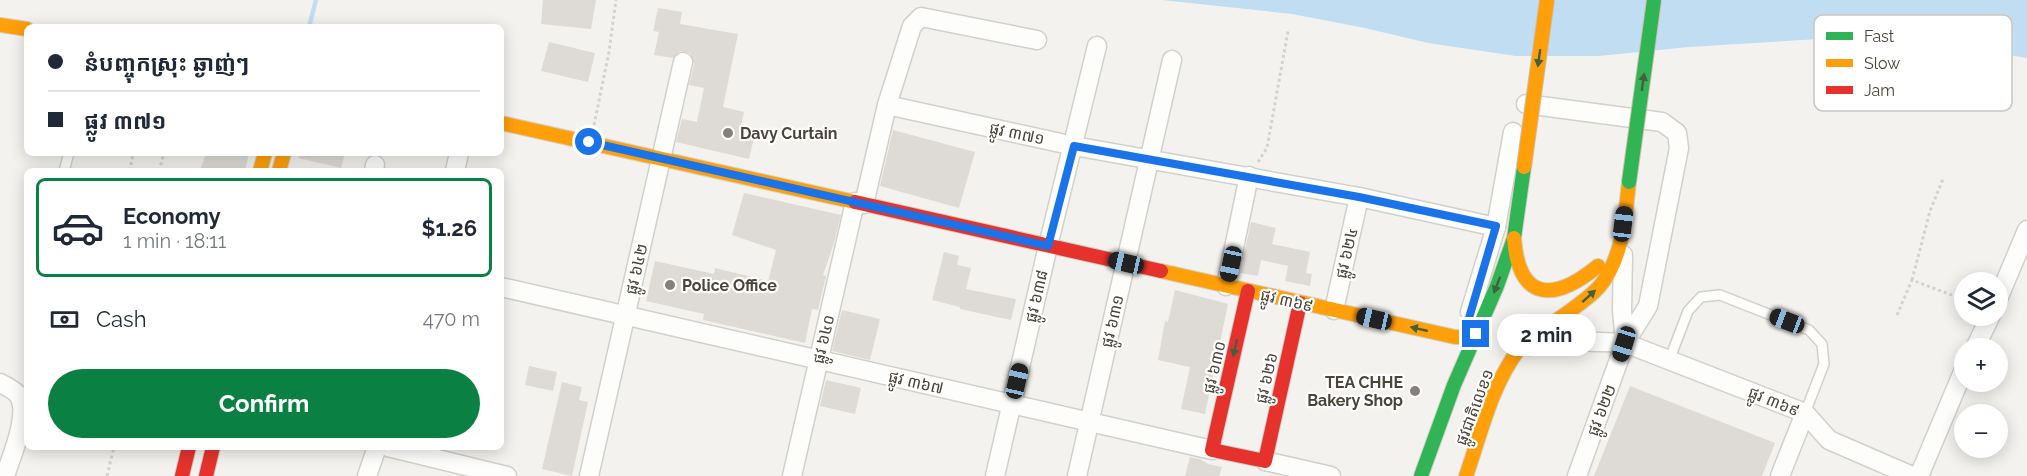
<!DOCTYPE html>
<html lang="en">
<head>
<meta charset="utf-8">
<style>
  :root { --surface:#fff; --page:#f2f2f3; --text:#1f2937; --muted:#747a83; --line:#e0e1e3; --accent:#0b8043 }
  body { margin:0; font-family:Raleway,"Noto Sans Khmer",sans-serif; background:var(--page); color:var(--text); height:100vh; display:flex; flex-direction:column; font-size:22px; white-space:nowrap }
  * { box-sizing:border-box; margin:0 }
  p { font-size:20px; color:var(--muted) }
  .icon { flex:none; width:33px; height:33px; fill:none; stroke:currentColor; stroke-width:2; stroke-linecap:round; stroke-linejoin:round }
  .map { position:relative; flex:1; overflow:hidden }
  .details { position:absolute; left:24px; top:168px; width:480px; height:282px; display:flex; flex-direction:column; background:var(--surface); border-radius:9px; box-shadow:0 3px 15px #0003 }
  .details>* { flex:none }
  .top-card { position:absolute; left:24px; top:24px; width:480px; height:132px; border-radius:9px; box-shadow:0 3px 15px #0003; display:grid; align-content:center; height:132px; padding:0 24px; background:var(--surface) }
  .fabs { position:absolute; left:1954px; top:272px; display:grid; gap:12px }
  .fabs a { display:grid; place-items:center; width:54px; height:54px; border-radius:50%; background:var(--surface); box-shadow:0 3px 15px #0003; font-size:30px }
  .end { position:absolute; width:27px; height:27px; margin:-14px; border:8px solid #1a73e8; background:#fff; box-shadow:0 0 0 3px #fff }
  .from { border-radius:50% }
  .bubble { position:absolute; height:42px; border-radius:21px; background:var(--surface); box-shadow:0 3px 15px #0003; font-size:20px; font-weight:700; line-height:42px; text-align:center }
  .car { position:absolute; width:18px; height:36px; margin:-18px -9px; border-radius:8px; box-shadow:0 0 4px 2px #0007; background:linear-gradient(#222 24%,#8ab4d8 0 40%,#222 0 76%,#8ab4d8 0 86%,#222 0) }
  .top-card b { display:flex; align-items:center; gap:21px; height:57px; font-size:22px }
  .top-card b+b { border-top:2px solid var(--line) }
  .top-card i { width:15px; height:15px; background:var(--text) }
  ul { padding:10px 0 0; list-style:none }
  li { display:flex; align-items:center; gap:18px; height:99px; margin:0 12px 9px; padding:0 12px; border:3px solid var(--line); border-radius:9px }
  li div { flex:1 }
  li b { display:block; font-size:22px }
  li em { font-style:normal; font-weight:700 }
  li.active { border-color:var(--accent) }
  li>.icon { width:54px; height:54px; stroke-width:1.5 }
  .pay { display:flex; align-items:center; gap:15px; height:66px; padding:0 24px; font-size:22px }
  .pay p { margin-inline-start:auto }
  .cta { display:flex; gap:12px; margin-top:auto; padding:12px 24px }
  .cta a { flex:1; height:69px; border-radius:36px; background:var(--accent); color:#fff; font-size:24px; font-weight:700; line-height:69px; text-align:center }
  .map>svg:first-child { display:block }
</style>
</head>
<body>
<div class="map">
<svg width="2027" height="476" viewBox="0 0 2027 476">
  <rect width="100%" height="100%" fill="#f4f2ee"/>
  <polygon fill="#c0ddf1" points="1162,0 2027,0 2027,58 1884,35 1689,47 1599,56 1516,56 1428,43 1365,28 1292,14"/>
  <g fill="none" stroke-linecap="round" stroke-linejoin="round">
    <polyline stroke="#c0ddf1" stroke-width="4.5" points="309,27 316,0"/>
  </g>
  <g fill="#dedbd6">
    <polygon points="543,0 596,0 591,29 541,24"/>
    <polygon points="658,8 682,12 680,24 738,34 723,107 744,112 741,126 756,129 749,159 676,142 682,119 697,122 704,88 689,85 694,64 690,53 680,51 673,58 654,55 659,32 653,31"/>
    <polygon points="549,42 595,53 588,82 541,71"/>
    <polygon points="893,130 975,152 959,208 880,186"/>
    <polygon points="206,153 249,153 245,171 200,171"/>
    <polygon points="299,153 345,153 341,168 298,158"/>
    <polygon points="744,193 841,215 833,246 823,275 826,276 818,310 812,309 805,343 703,320 704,314 646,301 655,261 714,274 715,268 768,281 776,250 732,235"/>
    <polygon points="1251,222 1276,228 1272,244 1310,252 1306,273 1312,274 1310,286 1285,281 1288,266 1261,260 1258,276 1240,273"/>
    <polygon points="944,252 959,256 957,265 971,268 966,289 1016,299 1011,320 960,309 960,307 932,300"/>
    <polygon points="1175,290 1228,304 1205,414 1181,409 1190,367 1158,360 1165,321 1168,322"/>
    <polygon points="842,310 880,319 870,360 832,351"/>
    <polygon points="529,366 557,372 553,391 525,385"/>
    <polygon points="826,380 861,388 855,414 820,406"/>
    <polygon points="562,382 582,387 579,400 588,402 572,476 542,469"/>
    <polygon points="1630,386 1775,443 1762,476 1594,476"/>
    <polygon points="1190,457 1200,459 1208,464 1222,467 1219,476 1185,476"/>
  </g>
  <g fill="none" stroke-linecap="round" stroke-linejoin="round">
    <defs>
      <g id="lane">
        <polyline points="64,171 69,153"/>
        <polyline points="1669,361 1688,311 1701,297 1720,295 1809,330 1822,344 1824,364 1805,413"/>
      </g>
      <g id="street">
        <polyline points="1526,104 1662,122 1677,133 1679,148 1648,306 1625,343 1577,476"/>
        <polyline points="887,105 1074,146 1359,197 1496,227"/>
        <polyline points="374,171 375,165"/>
        <polyline points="455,171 459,153"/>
        <polyline points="864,204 887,105 912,26 921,17 1037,40"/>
        <polyline points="1623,255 1622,310 1625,343"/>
        <polyline points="1226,286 1249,176"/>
        <polyline points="501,287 1212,450"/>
        <polyline points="1998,299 2027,230"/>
        <polyline points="1334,310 1359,197"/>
        <polyline points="1470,312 1496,227 1513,132"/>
        <path d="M1530,346c32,-6 62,-5 95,-3l180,70 24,27 83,36"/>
        <polyline points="1975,348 1991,315"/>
        <path d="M0,383c6,3 16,8 19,13 11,19 -8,61 -14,80"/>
        <polyline points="388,447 507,476"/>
        <polyline points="1265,461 1331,476"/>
        <polyline points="367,476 377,447"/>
        <polyline points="589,476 683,62"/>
        <polyline points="792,476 855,202"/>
        <polyline points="995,476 1048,246 1097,46"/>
        <polyline points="1077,476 1172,60"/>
        <polyline points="1780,476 1805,413"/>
        <polyline points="1919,476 1965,367"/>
      </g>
      <polyline id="fast" points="1421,476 1454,385 1497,286 1514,238 1524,167"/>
      <g id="slow">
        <polyline points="0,25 27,29"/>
        <polyline points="501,123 855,202"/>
        <polyline points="260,171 265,153"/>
        <polyline points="279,171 284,153"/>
        <path d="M1514,238c5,64 40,64 84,28"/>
        <polyline points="1161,271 1455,337 1466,337 1476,334"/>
        <path d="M1466,476c15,-43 25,-90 53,-127 12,-15 29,-22 44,-33 12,-9 26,-18 36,-29 24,-28 26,-70 30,-105"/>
      </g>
      <g id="jam">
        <polyline points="855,202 1161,271"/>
        <polyline points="1248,291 1212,450 1265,461 1300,303"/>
        <polyline points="182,476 189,447"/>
        <polyline points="206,476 213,447"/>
      </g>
    </defs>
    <use href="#lane" stroke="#d2d0cb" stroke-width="12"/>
    <use href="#street" stroke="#d2d0cb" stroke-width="21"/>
    <use href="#fast" stroke="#d3cfc5" stroke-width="16"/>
    <use href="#slow" stroke="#d3cfc5" stroke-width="16"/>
    <use href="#jam" stroke="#d3cfc5" stroke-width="16"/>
    <g stroke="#d3d2cc" stroke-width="3" stroke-dasharray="3 3" stroke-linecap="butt">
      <polyline points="594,125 609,52 616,0"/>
      <polyline points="1258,162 1267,148 1288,31"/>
      <polyline points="130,171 133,153"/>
      <polyline points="159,171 164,153"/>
      <polyline points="1912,280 1930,211 1943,179"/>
      <polyline points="1897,315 1912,280 1965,300"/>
      <polyline points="107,476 114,447"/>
    </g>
    <use href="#lane" stroke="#fdfdfc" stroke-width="9"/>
    <use href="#street" stroke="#fdfdfc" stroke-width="18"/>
    <use href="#fast" stroke="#30b455" stroke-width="14"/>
    <use href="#slow" stroke="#ff9f0a" stroke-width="14"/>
    <use href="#jam" stroke="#e5322d" stroke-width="14"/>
    <defs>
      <polyline id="fast-bridge" points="1629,182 1654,0"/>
      <polyline id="slow-bridge" points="1524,167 1547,0"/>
    </defs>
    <use href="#fast-bridge" stroke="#ccbfa9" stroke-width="16" stroke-linecap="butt"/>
    <use href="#slow-bridge" stroke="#ccbfa9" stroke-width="16" stroke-linecap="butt"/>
    <use href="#fast-bridge" stroke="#30b455" stroke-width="14"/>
    <use href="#slow-bridge" stroke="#ff9f0a" stroke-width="14"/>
  </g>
  <defs><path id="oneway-solid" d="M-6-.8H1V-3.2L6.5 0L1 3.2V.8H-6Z" transform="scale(1.5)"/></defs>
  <g fill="#446040">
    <use href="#oneway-solid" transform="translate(1539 58) rotate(98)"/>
    <use href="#oneway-solid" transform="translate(1643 82) rotate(-82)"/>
    <use href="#oneway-solid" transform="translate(1497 285) rotate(111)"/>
    <use href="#oneway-solid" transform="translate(1589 296) rotate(-42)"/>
    <use href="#oneway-solid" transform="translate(1419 329) rotate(-167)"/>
    <use href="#oneway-solid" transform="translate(1235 348) rotate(103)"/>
  </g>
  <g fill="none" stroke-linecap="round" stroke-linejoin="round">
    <polyline stroke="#1a73e8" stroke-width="8" points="589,142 1048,246 1074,146 1359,197 1496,226 1469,318 1476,334"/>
  </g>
  <g fill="#868178" stroke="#fff" stroke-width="2">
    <circle cx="728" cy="133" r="6"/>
    <circle cx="670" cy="285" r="6"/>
    <circle cx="1415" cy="391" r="6"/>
  </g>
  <g text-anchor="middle" stroke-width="4.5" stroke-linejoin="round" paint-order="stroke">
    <g font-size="16" font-weight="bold" fill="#4b4439" stroke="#fff" text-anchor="start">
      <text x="740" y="139">Davy Curtain</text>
      <text x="682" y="291">Police Office</text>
      <text x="1403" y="388" text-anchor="end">TEA CHHE<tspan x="1403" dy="18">Bakery Shop</tspan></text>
    </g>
    <g font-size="16" fill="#4b4439" stroke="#fff">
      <text transform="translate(1017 133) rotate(12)" y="6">ផ្លូវ ៣៧១</text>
      <text transform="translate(1346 253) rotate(-77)" y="6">ផ្លូវ ៦២៤</text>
      <text transform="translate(636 269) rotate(-77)" y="6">ផ្លូវ ៦៤២</text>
      <text transform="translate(1036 296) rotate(-77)" y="6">ផ្លូវ ៦៣៨</text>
      <text transform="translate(1287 300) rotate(13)" y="6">ផ្លូវ ៣៦៩</text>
      <text transform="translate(1112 321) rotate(-77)" y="6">ផ្លូវ ៦៣១</text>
      <text transform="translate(823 339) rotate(-77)" y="6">ផ្លូវ ៦៤០</text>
      <text transform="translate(1214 367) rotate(-77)" y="6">ផ្លូវ ៦៣០</text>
      <text transform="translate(1266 378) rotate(-77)" y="6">ផ្លូវ ៦២៦</text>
      <text transform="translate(916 382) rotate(13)" y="6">ផ្លូវ ៣៦៧</text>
      <text transform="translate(1774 401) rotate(22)" y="6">ផ្លូវ ៣៦៩</text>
      <text transform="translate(1474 407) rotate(-69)" y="6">ផ្លូវជាតិលេខ១</text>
      <text transform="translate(1601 410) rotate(-69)" y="6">ផ្លូវ ៦២២</text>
    </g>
  </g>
  <rect x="1814" y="15" width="198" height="96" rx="9" fill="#fff" stroke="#c9c7c4" stroke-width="1.5"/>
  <rect x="1826" y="32" width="27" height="8" fill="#30b455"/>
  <rect x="1826" y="59" width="27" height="8" fill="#ff9f0a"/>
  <rect x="1826" y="86" width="27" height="8" fill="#e5322d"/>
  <g font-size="16" fill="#4b4439">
    <text x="1864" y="42">Fast</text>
    <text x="1864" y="69">Slow</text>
    <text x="1864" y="96">Jam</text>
  </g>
</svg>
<div class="fabs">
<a><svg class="icon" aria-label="layers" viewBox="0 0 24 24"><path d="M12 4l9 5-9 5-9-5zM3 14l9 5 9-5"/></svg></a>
<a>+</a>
<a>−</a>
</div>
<i class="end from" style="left:589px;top:142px"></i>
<i class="end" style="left:1476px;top:334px"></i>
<div class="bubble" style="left:1497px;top:314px;width:99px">2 min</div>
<i class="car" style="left:1623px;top:224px;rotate:7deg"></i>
<i class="car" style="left:1126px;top:263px;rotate:283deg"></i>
<i class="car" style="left:1231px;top:264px;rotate:192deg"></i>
<i class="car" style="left:1374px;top:319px;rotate:283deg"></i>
<i class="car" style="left:1787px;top:321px;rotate:291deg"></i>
<i class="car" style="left:1624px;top:344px;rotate:197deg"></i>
<i class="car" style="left:1017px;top:381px;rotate:13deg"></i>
<div class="top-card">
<b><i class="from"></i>នំបញ្ចុកស្រុះ ឆ្ងាញ់ៗ</b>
<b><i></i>ផ្លូវ ៣៧១</b>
</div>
<section class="details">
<ul>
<li class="active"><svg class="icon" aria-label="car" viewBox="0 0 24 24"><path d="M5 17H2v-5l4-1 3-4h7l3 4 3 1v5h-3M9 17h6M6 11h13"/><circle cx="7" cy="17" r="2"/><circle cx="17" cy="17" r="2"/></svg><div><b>Economy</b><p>1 min · 18:11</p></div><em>$1.26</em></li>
</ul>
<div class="pay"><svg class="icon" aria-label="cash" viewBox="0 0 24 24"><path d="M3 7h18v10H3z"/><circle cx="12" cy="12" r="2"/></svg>Cash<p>470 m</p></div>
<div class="cta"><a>Confirm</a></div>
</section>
</div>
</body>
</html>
